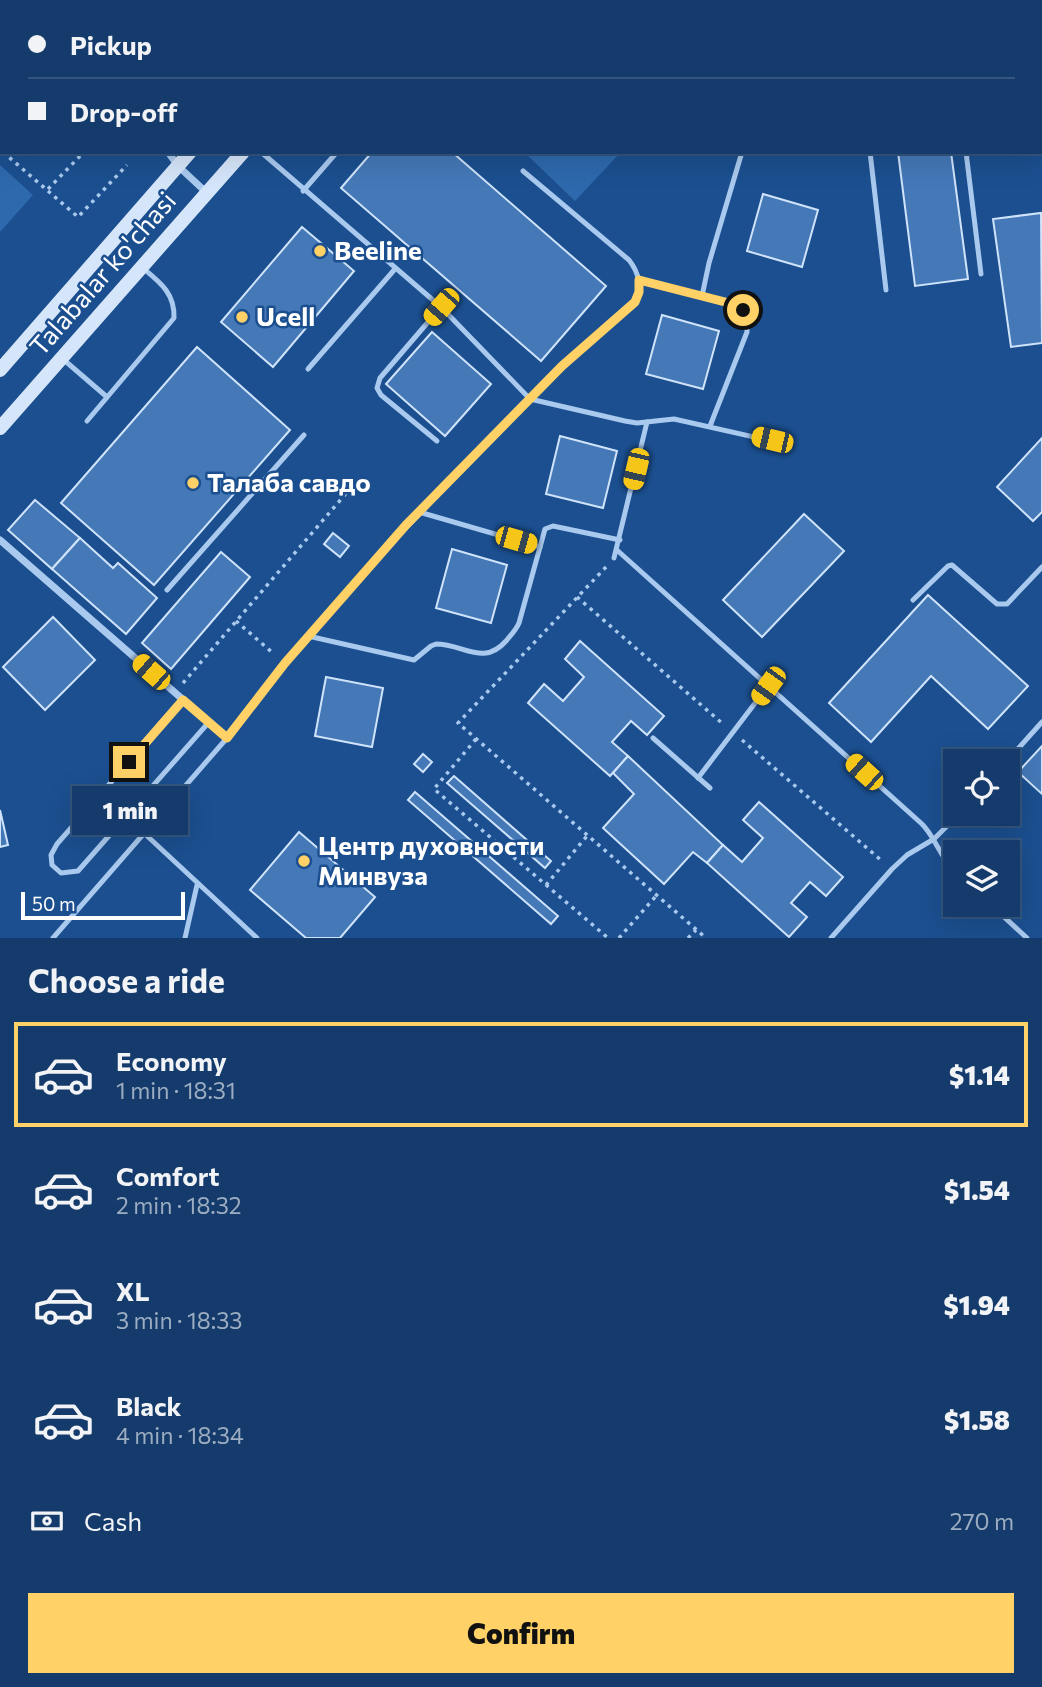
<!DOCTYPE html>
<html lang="en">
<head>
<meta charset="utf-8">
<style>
  :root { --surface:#143b6b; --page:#214673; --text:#f1f3f6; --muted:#9dadc1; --line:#33557e; --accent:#ffd166 }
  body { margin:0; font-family:Commissioner,sans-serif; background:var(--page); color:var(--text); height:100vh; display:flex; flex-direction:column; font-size:26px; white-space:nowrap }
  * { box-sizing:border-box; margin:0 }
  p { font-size:23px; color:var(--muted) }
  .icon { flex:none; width:38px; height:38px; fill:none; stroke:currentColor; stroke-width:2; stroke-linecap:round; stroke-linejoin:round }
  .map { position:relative; height:938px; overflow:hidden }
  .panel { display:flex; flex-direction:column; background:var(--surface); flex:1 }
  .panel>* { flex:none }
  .guide { position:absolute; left:0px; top:0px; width:1043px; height:154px; box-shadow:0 7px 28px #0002,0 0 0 2px var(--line); display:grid; align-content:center; height:154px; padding:0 28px; background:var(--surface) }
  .fabs { position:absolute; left:943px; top:749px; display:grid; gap:14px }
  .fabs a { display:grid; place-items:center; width:77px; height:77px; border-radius:0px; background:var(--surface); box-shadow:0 7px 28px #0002,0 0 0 2px var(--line); font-size:35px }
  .scale { position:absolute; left:21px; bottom:18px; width:164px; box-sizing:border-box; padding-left:7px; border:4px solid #fff; border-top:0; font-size:19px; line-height:24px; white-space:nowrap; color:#fff; -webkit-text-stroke:5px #1b4f8f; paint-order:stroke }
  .end { position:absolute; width:32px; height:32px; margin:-16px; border:9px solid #ffd166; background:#111; box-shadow:0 0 0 4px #111 }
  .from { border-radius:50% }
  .bubble { position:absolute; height:49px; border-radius:0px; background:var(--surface); box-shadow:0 7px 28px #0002,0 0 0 2px var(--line); font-size:23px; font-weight:800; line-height:49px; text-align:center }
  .car { position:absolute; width:21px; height:42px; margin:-21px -10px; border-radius:9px; box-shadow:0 0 5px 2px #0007; background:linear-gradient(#f5c518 24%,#345 0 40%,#f5c518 0 76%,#345 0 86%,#f5c518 0) }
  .guide b { display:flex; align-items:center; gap:24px; height:66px; font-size:26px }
  .guide b+b { border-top:2px solid var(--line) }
  .guide i { width:18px; height:18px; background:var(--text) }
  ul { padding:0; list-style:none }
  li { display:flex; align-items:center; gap:21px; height:105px; margin:0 14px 10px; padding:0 14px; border:4px solid transparent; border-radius:0px }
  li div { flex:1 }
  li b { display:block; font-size:26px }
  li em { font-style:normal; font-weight:800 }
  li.current { border-color:var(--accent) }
  li>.icon { width:63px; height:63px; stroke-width:1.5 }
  h2 { padding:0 28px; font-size:32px; line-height:84px }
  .pay { display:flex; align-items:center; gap:18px; height:77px; padding:0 28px; font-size:26px }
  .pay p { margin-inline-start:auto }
  .primary-button { display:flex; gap:14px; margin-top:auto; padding:14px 28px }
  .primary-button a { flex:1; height:80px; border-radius:0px; background:var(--accent); color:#111; font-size:28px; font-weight:800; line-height:80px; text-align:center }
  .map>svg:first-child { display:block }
</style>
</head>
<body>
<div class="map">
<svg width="1042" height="938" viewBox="0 0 1042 938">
  <rect width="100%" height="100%" fill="#1b4f8f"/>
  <g fill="#2e69ad">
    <polygon points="524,152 621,152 575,201"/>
    <polygon points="0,165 33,195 0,232"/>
  </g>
  <g fill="#4478b7" stroke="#cfe3fa" stroke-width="2">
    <rect x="878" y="0" width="53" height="2"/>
    <polygon points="0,40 2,42 2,112 0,111"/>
    <polygon points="372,152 452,152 606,286 541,361 341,188"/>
    <polygon points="898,152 951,152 968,279 915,286"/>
    <polygon points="763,194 818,210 802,267 747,251"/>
    <polygon points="1041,213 1042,343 1011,347 993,219"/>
    <polygon points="302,227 354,271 273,367 221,322"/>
    <polygon points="662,315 719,331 703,389 646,374"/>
    <polygon points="432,332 491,384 445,436 386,384"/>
    <polygon points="197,347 290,430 154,585 61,503"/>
    <polygon points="560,436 617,451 603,508 546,494"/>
    <polygon points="1042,438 1042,512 1033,521 997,487"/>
    <polygon points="35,500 80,538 52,569 8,530"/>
    <polygon points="804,514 844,551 762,637 723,600"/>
    <polygon points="333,533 349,546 340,557 324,544"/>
    <polygon points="80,538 113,568 118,563 157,598 126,634 52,569"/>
    <polygon points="452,549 507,565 491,623 436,608"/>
    <polygon points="221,552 250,577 171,669 142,643"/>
    <polygon points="928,595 1028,686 988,729 931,676 871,742 829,703"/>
    <polygon points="53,617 95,660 45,710 3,667"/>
    <polygon points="580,641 664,716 647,735 631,721 612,742 628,756 610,776 528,703 544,684 563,701 584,677 565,659"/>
    <polygon points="326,677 383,688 372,747 315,736"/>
    <polygon points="1042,746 1042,794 1018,772"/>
    <polygon points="423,754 432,762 423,772 414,764"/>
    <polygon points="628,756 723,845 707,863 693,852 664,884 603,828 634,794 613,773"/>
    <polygon points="454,776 551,861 545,868 447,783"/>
    <polygon points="415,792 558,916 551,924 408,800"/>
    <polygon points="759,802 843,877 826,896 810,882 791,903 807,917 789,937 707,863 723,845 742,862 763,838 743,820"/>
    <polygon points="0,810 8,845 0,847"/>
    <polygon points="299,832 375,897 340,938 306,938 250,890"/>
  </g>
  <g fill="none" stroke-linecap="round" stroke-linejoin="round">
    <g stroke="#a9c9ee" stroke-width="3.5" stroke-dasharray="3.5 5" stroke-linecap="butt">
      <polyline points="3,152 78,217 127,165"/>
      <polyline points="48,189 84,152"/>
      <polyline points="606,567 458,723 706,938"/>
      <polyline points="577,597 723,724"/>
      <polyline points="236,621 274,654"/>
      <polyline points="183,683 355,483"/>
      <polyline points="476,739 434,789 608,938"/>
      <polyline points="742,740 882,861"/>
      <polyline points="546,885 587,836"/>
      <polyline points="619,938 656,896"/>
      <polyline points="688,938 696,930"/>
    </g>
    <g stroke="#a9c9ee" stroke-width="5">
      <polyline points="854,0 854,2"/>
      <polyline points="948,0 948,2"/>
      <polyline points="473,2 475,0"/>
      <polyline points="261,152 441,307 530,399 625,421 637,423 674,419 772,441"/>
      <polyline points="870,152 886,290"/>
      <polyline points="966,152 981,274"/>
      <polyline points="303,191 337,152"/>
      <path d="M639,280l94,24c13,8 14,14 14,28l-37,94"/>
      <polyline points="702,296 709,263 742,152"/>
      <polyline points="64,360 107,397"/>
      <polyline points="308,369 395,269"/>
      <path d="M87,421l87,-103c1,-24 -13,-35 -30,-49"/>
      <polyline points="437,441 381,395 377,388 380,378 441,307"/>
      <polyline points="419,512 540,547"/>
      <path d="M618,551l304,273c14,14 18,34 34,48"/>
      <polyline points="614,558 647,422"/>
      <polyline points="167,590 304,435"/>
      <polyline points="913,600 948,566 952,565 997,604 1007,604 1042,567"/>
      <path d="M308,636l106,24 17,-14 5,-2c28,0 47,23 70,-3 5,-6 10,-11 13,-18l26,-94 8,-3 67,14"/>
      <polyline points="183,700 57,844 51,855 52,865 61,873 78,871 209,722"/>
      <polyline points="653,738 710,788"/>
      <polyline points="1007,761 1042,722"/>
      <polyline points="698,778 768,686"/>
      <polyline points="145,834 257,938"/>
      <polyline points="991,905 1027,938"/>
      <path d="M53,938l174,-200 58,-75 81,-94 196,-203 73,-64c6,-16 5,-28 -6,-42l-106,-89"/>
      <polyline points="185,938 197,885"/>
      <polyline points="831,938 892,869 907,855 934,839 959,814"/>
    </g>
    <g stroke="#a9c9ee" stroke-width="7">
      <polyline points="122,0 122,2"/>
      <polyline points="168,152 178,166 207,193"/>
      <polyline points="0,540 227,738"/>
    </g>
    <g stroke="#d6e6fa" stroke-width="14">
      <polyline points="324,2 325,0"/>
      <polyline points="376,2 377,0"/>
      <polyline points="0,370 190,152"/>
      <polyline points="0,428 243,152"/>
    </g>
  </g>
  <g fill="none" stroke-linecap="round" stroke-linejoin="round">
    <polyline stroke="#ffd166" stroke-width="9" points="129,762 183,700 227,738 285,663 406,525 562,366 635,302 639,292 639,280 733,304 743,310"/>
  </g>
  <g fill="#ffd166" stroke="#1b4f8f" stroke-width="2.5">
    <circle cx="320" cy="251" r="7"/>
    <circle cx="242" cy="317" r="7"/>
    <circle cx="193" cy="483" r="7"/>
    <circle cx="304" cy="861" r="7"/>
  </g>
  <g text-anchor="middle" stroke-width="5" stroke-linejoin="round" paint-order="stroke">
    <g font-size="26" font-weight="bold" fill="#fff" stroke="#1b4f8f" text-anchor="start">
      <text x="334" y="260">Beeline</text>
      <text x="256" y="326">Ucell</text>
      <text x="207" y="492">Талаба савдо</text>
      <text x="318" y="855">Центр духовности<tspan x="318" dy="30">Минвуза</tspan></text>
    </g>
    <g font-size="26" fill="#fff" stroke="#1b4f8f">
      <text transform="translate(103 274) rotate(-49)" y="9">Talabalar ko'chasi</text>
    </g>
  </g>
</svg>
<div class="fabs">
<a><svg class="icon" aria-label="locate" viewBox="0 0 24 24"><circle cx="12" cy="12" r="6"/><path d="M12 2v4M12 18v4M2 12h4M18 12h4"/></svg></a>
<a><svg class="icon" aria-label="layers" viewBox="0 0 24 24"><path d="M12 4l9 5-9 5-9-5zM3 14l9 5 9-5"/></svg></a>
</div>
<div class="scale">50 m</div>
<i class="end from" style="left:743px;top:310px"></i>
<i class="end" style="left:129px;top:762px"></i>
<div class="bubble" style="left:72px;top:786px;width:116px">1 min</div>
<i class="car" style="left:441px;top:307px;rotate:221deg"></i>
<i class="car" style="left:772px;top:440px;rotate:283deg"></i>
<i class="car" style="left:636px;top:469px;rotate:193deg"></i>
<i class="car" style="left:516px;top:540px;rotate:106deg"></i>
<i class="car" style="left:151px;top:672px;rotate:311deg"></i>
<i class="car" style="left:768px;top:686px;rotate:216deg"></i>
<i class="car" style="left:864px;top:772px;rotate:312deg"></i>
<div class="guide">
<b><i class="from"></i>Pickup</b>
<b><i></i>Drop-off</b>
</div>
</div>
<section class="panel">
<h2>Choose a ride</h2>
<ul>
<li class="current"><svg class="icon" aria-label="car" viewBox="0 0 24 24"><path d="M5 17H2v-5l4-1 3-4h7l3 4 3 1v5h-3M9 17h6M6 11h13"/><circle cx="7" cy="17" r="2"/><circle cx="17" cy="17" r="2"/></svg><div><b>Economy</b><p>1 min · 18:31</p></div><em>$1.14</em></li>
<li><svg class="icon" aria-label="car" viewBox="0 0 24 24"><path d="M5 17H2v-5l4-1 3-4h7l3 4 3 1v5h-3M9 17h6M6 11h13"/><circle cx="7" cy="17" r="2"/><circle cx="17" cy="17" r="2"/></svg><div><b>Comfort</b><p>2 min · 18:32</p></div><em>$1.54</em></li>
<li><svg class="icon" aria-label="car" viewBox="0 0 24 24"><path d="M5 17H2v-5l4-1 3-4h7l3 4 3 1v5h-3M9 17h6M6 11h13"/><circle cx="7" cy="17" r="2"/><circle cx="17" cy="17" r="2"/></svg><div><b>XL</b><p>3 min · 18:33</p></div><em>$1.94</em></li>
<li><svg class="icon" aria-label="car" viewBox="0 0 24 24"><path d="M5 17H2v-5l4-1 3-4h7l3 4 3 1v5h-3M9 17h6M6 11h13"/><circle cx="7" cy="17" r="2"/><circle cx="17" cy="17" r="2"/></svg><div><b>Black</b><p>4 min · 18:34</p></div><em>$1.58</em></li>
</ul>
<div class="pay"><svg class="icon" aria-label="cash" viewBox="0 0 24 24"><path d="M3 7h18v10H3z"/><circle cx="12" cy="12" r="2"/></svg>Cash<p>270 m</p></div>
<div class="primary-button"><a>Confirm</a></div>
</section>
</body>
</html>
